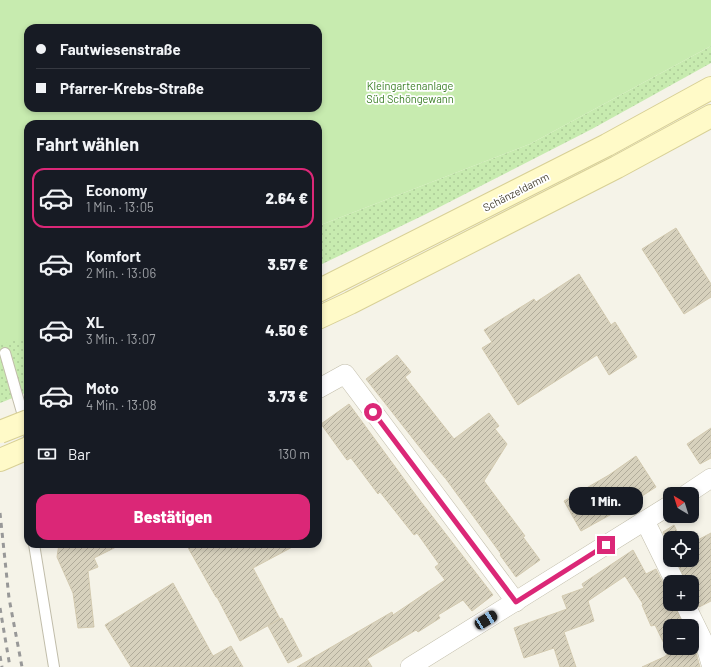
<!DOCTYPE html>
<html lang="de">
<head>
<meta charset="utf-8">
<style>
  :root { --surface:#171b24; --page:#242831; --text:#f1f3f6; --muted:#9ea1a6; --line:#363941; --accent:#db2777 }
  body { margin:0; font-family:Barlow,sans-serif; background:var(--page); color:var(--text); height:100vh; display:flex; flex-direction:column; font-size:15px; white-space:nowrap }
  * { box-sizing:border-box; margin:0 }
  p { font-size:13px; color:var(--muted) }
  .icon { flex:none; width:22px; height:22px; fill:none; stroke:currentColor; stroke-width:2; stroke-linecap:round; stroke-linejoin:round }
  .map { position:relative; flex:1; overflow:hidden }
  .sheet { position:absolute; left:24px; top:120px; width:298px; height:428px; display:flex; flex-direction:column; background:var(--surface); border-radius:12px; box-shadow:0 2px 6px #0003 }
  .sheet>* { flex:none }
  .hud { position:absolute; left:24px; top:24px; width:298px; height:88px; border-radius:12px; box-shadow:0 2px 6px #0003; display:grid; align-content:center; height:88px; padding:0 12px; background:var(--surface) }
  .needle { width:26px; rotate:322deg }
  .tools { position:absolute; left:663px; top:487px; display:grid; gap:8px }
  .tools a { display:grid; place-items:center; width:36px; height:36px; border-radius:8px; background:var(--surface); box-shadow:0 2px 6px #0003; font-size:20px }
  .end { position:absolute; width:18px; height:18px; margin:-9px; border:5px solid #db2777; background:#fff; box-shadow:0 0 0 2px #fff }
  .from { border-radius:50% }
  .bubble { position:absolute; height:28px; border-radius:12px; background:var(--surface); box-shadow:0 2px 6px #0003; font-size:13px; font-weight:800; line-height:28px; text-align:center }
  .car { position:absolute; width:12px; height:24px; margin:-12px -6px; border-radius:5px; box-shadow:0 0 3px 1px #0007; background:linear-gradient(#222 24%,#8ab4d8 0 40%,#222 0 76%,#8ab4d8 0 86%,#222 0) }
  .hud b { display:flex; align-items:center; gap:14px; height:38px; font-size:15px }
  .hud b+b { border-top:1px solid var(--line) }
  .hud i { width:10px; height:10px; background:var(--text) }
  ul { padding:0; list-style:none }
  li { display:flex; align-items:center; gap:12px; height:60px; margin:0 8px 6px; padding:0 4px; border:2px solid transparent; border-radius:12px }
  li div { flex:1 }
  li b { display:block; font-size:15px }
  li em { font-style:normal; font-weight:800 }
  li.active { border-color:var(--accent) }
  li>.icon { width:36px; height:36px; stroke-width:1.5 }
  h2 { padding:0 12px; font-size:18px; line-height:48px }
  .pay { display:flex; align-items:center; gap:10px; height:44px; padding:0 12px; font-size:15px }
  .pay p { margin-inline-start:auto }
  .action { display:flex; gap:8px; margin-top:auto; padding:8px 12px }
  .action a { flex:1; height:46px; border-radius:12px; background:var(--accent); color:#fff; font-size:16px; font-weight:800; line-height:46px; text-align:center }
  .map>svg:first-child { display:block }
</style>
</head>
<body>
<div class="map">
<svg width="711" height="667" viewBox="0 0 711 667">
  <defs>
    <pattern id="grass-dots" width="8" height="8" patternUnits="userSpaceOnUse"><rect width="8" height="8" fill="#c7ebaf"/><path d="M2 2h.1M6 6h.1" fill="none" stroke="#accb97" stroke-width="1.8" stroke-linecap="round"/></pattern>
    <pattern id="building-hatch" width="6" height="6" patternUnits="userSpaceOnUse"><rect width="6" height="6" fill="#d7d1bd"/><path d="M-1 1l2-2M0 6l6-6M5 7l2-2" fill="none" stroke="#b0ab9a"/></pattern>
  </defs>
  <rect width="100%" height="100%" fill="#f5f3e8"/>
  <g fill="url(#grass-dots)">
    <polygon points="711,46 711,63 592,129 424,215 318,266 318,226 530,144"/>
    <polygon points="28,334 28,392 0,403 0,344"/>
  </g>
  <path fill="#c7ebaf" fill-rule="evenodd" d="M0,0h711v46l-181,98 -212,82v-102h-290v212l-28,9zM28,28h290v80h-290z"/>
  <g fill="url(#building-hatch)" stroke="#d3cab0">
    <polygon points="676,228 711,284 711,297 684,314 642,249"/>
    <polygon points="579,274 611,325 615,322 637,357 609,375 597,355 518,405 482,348 492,342 484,330 534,299 536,302"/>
    <polygon points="397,355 411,372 405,377 454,439 489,413 499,426 495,429 507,444 484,481 525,536 523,537 540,560 516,577 500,555 501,554 446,479 429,459 366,379"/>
    <polygon points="349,404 418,498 493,595 472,611 463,600 438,615 440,618 418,632 416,630 367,659 372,667 297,667 392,612 393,615 445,580 435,567 439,564 417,533 414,535 380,492 378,494 351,458 347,460 321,424"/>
    <polygon points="711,428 711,458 700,464 687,444"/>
    <polygon points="636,456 656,487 628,505 581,531 564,501 609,475"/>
    <polygon points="674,525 680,538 670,538 670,547 663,532"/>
    <polygon points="711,533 711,601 699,607 692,596 692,582 686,582 676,560 692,560 692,543"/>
    <polygon points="59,544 122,544 94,558 98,567 88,571 94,627 78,628 73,593 57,557"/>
    <polygon points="186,544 298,544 253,568 280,619 240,641 217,597 216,597"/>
    <polygon points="633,550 646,574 656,569 665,587 670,592 670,604 674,604 684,626 670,626 670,648 692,648 692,645 696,653 700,667 642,667 666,656 666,655 669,654 655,625 651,626 642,605 643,604 625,576 588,601 594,621 564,632 576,667 560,667 554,648 524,658 514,628 567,609 562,596 584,588 582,584"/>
    <polygon points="173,583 213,656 231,646 243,667 131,667 105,625"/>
    <polygon points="282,618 302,656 288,663 268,626"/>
  </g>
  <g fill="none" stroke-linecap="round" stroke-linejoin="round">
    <defs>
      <g id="service">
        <polyline points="5,353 28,433"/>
        <polyline points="34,544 54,667"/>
      </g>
      <g id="minor">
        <polyline points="318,389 345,374 516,602"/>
        <polyline points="687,494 711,478"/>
        <polyline points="645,521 675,582"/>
        <polyline points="685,604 706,647 711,664"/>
        <polyline points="410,667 670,505"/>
      </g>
      <g id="secondary">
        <polyline points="318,291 607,145 711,88"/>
        <polyline points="318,318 350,303 617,167 711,116"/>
        <polyline points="0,460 28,448"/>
      </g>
    </defs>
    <use href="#service" stroke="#c1bdaa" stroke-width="12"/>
    <use href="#minor" stroke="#c1bdaa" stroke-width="20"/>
    <use href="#secondary" stroke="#d8d096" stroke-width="24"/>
    <use href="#service" stroke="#fff" stroke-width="10"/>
    <use href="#minor" stroke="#fff" stroke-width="19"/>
    <use href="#secondary" stroke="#fffac8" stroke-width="22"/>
    <g stroke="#989898" stroke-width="3" stroke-dasharray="5 5" stroke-linecap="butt">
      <polyline points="0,513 9,598 22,667"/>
      <polyline points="0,608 10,667"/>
      <polyline points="0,656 2,667"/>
    </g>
    <defs>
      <polyline id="secondary-bridge" points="0,432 28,421"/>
    </defs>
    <use href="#secondary-bridge" stroke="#d8d096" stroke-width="24" stroke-linecap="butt"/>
    <use href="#secondary-bridge" stroke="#fffac8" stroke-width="22"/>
  </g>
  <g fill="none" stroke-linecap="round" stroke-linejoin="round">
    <polyline stroke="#db2777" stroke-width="5" points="373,412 516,602 606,545"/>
  </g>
  <g text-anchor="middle" stroke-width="3.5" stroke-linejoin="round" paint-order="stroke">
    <g font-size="11" fill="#3a7f25" stroke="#fff">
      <text x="410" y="90">Kleingartenanlage<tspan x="410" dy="13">Süd Schöngewann</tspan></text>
    </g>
    <g font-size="11" fill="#494436" stroke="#fff">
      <text transform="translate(516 192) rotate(-27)" y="4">Schänzeldamm</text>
    </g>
  </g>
</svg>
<div class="tools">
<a><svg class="needle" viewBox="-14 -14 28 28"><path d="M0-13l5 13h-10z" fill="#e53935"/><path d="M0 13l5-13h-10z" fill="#9ea1a6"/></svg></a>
<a><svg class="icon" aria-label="locate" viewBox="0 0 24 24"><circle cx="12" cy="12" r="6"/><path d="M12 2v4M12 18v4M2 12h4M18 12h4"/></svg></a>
<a>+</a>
<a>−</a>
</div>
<i class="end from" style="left:373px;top:412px"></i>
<i class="end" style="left:606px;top:545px"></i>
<div class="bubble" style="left:569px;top:487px;width:74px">1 Min.</div>
<i class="car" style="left:486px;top:620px;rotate:58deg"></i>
<div class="hud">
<b><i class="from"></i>Fautwiesenstraße</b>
<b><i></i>Pfarrer-Krebs-Straße</b>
</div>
<section class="sheet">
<h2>Fahrt wählen</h2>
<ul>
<li class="active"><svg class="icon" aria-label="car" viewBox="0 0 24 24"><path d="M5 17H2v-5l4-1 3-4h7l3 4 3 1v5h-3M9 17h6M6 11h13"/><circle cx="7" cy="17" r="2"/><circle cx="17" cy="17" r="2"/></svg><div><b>Economy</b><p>1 Min. · 13:05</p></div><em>2.64 €</em></li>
<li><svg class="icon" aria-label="car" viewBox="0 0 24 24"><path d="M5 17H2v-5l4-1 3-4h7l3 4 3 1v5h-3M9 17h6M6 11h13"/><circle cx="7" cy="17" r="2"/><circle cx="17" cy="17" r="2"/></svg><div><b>Komfort</b><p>2 Min. · 13:06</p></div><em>3.57 €</em></li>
<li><svg class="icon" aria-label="car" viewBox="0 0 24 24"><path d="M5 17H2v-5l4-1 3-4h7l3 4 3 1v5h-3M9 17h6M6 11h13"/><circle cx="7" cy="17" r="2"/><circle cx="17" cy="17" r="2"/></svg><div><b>XL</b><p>3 Min. · 13:07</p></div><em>4.50 €</em></li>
<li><svg class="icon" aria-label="car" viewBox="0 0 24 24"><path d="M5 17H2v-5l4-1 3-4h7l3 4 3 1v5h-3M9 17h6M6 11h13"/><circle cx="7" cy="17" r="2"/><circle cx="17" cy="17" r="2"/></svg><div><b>Moto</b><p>4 Min. · 13:08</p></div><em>3.73 €</em></li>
</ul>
<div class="pay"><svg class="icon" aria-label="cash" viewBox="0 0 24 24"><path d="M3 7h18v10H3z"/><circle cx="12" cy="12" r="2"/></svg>Bar<p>130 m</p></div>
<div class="action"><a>Bestätigen</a></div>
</section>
</div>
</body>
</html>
